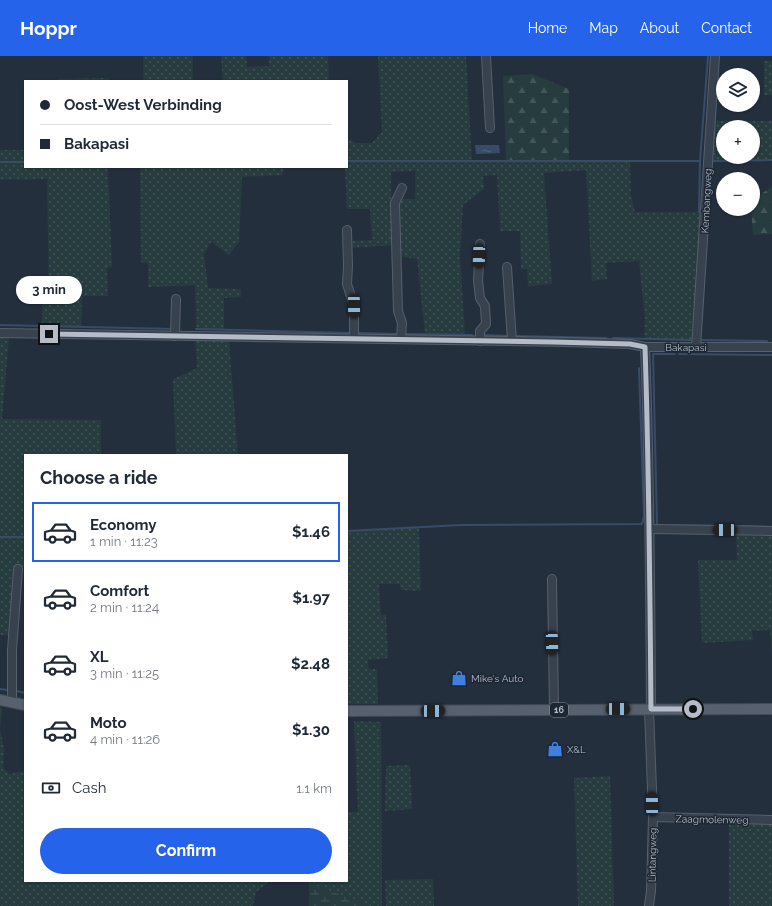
<!DOCTYPE html>
<html lang="en">
<head>
<meta charset="utf-8">
<style>
  :root { --surface:#fff; --page:#f2f2f3; --text:#1f2937; --muted:#747a83; --line:#e0e1e3; --accent:#2563eb }
  body { margin:0; font-family:Raleway,sans-serif; background:var(--page); color:var(--text); height:100vh; display:flex; flex-direction:column; font-size:15px; white-space:nowrap }
  * { box-sizing:border-box; margin:0 }
  p { font-size:13px; color:var(--muted) }
  .icon { flex:none; width:22px; height:22px; fill:none; stroke:currentColor; stroke-width:2; stroke-linecap:round; stroke-linejoin:round }
  .map { position:relative; flex:1; overflow:hidden }
  .side { position:absolute; left:24px; top:398px; width:324px; height:428px; display:flex; flex-direction:column; background:var(--surface); border-radius:0px; box-shadow:0 1px 3px #0004 }
  .side>* { flex:none }
  .hud { position:absolute; left:24px; top:24px; width:324px; height:88px; border-radius:0px; box-shadow:0 1px 3px #0004; display:grid; align-content:center; height:88px; padding:0 16px; background:var(--surface) }
  .buttons { position:absolute; left:716px; top:12px; display:grid; gap:8px }
  .buttons a { display:grid; place-items:center; width:44px; height:44px; border-radius:50%; background:var(--surface); box-shadow:0 1px 3px #0004; font-size:20px }
  .end { position:absolute; width:18px; height:18px; margin:-9px; border:5px solid #b4bcc9; background:#111; box-shadow:0 0 0 2px #111 }
  .from { border-radius:50% }
  .bubble { position:absolute; height:28px; border-radius:14px; background:var(--surface); box-shadow:0 1px 3px #0004; font-size:13px; font-weight:700; line-height:28px; text-align:center }
  .car { position:absolute; width:12px; height:24px; margin:-12px -6px; border-radius:5px; box-shadow:0 0 3px 1px #0007; background:linear-gradient(#222 24%,#8ab4d8 0 40%,#222 0 76%,#8ab4d8 0 86%,#222 0) }
  .hud b { display:flex; align-items:center; gap:14px; height:38px; font-size:15px }
  .hud b+b { border-top:1px solid var(--line) }
  .hud i { width:10px; height:10px; background:var(--text) }
  ul { padding:0; list-style:none }
  li { display:flex; align-items:center; gap:12px; height:60px; margin:0 8px 6px; padding:0 8px; border:2px solid transparent; border-radius:0px }
  li div { flex:1 }
  li b { display:block; font-size:15px }
  li em { font-style:normal; font-weight:700 }
  li.active { border-color:var(--accent) }
  li>.icon { width:36px; height:36px; stroke-width:1.5 }
  h2 { padding:0 16px; font-size:18px; line-height:48px }
  .pay { display:flex; align-items:center; gap:10px; height:44px; padding:0 16px; font-size:15px }
  .pay p { margin-inline-start:auto }
  .cta { display:flex; gap:8px; margin-top:auto; padding:8px 16px }
  .cta a { flex:1; height:46px; border-radius:24px; background:var(--accent); color:#fff; font-size:16px; font-weight:700; line-height:46px; text-align:center }
  header { display:flex; align-items:center; gap:24px; box-sizing:border-box; height:56px; padding:0 20px; background:var(--accent); color:#fff }
  header strong { font-size:19px }
  nav { display:flex; gap:22px; margin-inline-start:auto; font-size:14px }
  .map>svg:first-child { display:block }
</style>
</head>
<body>
<header>
<strong>Hoppr</strong>
<nav><a>Home</a><a>Map</a><a>About</a><a>Contact</a></nav>
</header>
<div class="map">
<svg width="772" height="850" viewBox="0 0 772 850">
  <defs>
    <pattern id="grass-dots" width="8" height="8" patternUnits="userSpaceOnUse"><rect width="8" height="8" fill="#263c3f"/><path d="M2 2h.1M6 6h.1" fill="none" stroke="#435659" stroke-width="1.8" stroke-linecap="round"/></pattern>
    <pattern id="forest-firs" width="22" height="20" patternUnits="userSpaceOnUse"><rect width="22" height="20" fill="#263c3f"/><path d="M5 1l3.5 6h-7zM16 11l3.5 6h-7z" fill="#435659"/></pattern>
    <pattern id="wetland-marsh" width="20" height="14" patternUnits="userSpaceOnUse"><rect width="20" height="14" fill="#263c3f"/><path d="M1 5h8M5 5V1M11 12h8M15 12V8" fill="none" stroke="#435659"/></pattern>
    <pattern id="water-ripples" width="26" height="14" patternUnits="userSpaceOnUse"><rect width="26" height="14" fill="#394c67"/><path d="M2 4q2-2 4 0t4 0M15 11q2-2 4 0t4 0" fill="none" stroke="#53647b"/></pattern>
  </defs>
  <rect width="100%" height="100%" fill="#242f3e"/>
  <g fill="url(#grass-dots)" fill-rule="evenodd">
    <rect x="143" y="0" width="50" height="25"/>
    <polygon points="221,0 246,0 247,11 269,10 269,0 328,0 329,25 223,25"/>
    <polygon points="378,0 466,0 472,105 630,104 631,140 635,156 703,156 694,284 644,282 645,263 639,205 606,207 607,223 592,225 586,114 544,117 552,228 528,230 527,213 521,213 520,175 500,175 497,119 483,120 484,133 463,149 460,201 465,279 425,278 417,203 397,200 396,150 400,143 415,143 415,115 391,116 392,189 351,192 351,185 372,184 370,153 347,153 345,111 347,111 347,82 356,87 372,87 382,76"/>
    <rect x="764" y="5" width="8" height="34"/>
    <polygon points="109,22 109,25 58,25 58,23"/>
    <path d="M713,65h59v39l-62,1zM723,71h30v30h-30z"/>
    <polygon points="0,94 25,94 25,111 108,111 112,211 107,212 108,240 82,240 81,270 42,270 43,238 49,238 47,123 0,124"/>
    <polygon points="140,111 283,111 283,119 242,121 239,186 229,199 211,186 204,198 208,232 241,233 241,241 224,242 224,274 196,273 195,229 148,231 148,208 141,206"/>
    <polygon points="0,282 9,282 2,363 101,364 101,399 25,399 25,511 18,511 11,580 0,579"/>
    <polygon points="195,285 229,285 238,399 176,399 173,323 197,312"/>
    <polygon points="419,471 421,535 401,534 400,528 379,528 381,559 386,559 388,602 368,604 369,613 377,613 378,648 347,648 347,475"/>
    <polygon points="736,476 772,477 772,600 770,574 752,575 753,584 702,587 698,504 737,504"/>
    <polygon points="0,651 2,652 0,674 4,693 3,711 9,718 25,715 25,825 270,825 256,836 253,850 0,850"/>
    <polygon points="354,665 381,666 382,850 370,850 309,827 309,825 347,825 347,756 358,756"/>
    <polygon points="410,709 412,753 385,755 386,710"/>
    <polygon points="610,720 614,850 578,850 574,722"/>
    <polygon points="729,765 772,766 772,850 729,850"/>
    <polygon points="433,823 434,850 386,850 385,824"/>
  </g>
  <g fill="url(#forest-firs)">
    <polygon points="532,18 569,33 569,104 506,104 503,20"/>
    <polygon points="772,131 772,178 753,179 751,153 753,153 753,143"/>
  </g>
  <polygon fill="url(#wetland-marsh)" points="309,827 370,850 309,850"/>
  <polygon fill="url(#water-ripples)" points="475,89 499,89 500,97 476,98"/>
  <g fill="none" stroke-linecap="round" stroke-linejoin="round">
    <g stroke="#394c67" stroke-width="2">
      <polyline points="347,105 700,105"/>
      <polyline points="713,105 772,104"/>
      <polyline points="0,106 25,106"/>
      <polyline points="699,156 700,105 708,0"/>
      <polyline points="0,269 173,273"/>
      <polyline points="196,273 350,277"/>
      <polyline points="357,277 397,278"/>
      <polyline points="404,278 472,279"/>
      <polyline points="483,279 507,280"/>
      <polyline points="515,280 606,282"/>
      <polyline points="613,282 691,284"/>
      <polyline points="702,284 767,285"/>
      <polyline points="675,298 653,298 657,469 736,470"/>
      <polyline points="679,298 772,299"/>
      <polyline points="742,470 772,471"/>
      <polyline points="347,475 461,469 642,468 644,460 639,312"/>
      <polyline points="0,481 25,481"/>
      <polyline points="0,633 7,634"/>
      <polyline points="17,635 25,637"/>
    </g>
    <defs>
      <g id="minor">
        <polyline points="486,0 490,72"/>
        <polyline points="347,174 348,210 347,228 354,250 354,282"/>
        <polyline points="480,188 478,225 480,242 485,250 486,268 480,275 480,285"/>
        <polyline points="507,211 512,285"/>
        <polyline points="0,277 567,286 630,288 645,291 772,291"/>
        <polyline points="175,280 176,243"/>
        <polyline points="401,283 402,267 398,255 395,147 402,132"/>
        <path d="M645,291c5,120 5,241 6,362"/>
        <polyline points="696,291 715,0"/>
        <polyline points="650,473 772,475"/>
        <polyline points="552,523 554,654"/>
        <polyline points="12,646 12,594 18,513"/>
        <polyline points="653,761 772,764"/>
        <polyline points="649,850 651,835 653,761 649,653"/>
      </g>
      <g id="major">
        <polyline points="0,644 25,649"/>
        <polyline points="347,655 772,653"/>
      </g>
    </defs>
    <use href="#minor" stroke="#565f6c" stroke-width="10"/>
    <use href="#major" stroke="#414a57" stroke-width="12"/>
    <use href="#minor" stroke="#38414e" stroke-width="8"/>
    <use href="#major" stroke="#56606e" stroke-width="10"/>
  </g>
  <g fill="none" stroke-linecap="round" stroke-linejoin="round">
    <path stroke="#b4bcc9" stroke-width="5" d="M49,278l504,8 77,2 15,3c4,120 5,241 6,362h42"/>
  </g>
  <defs>
    <symbol id="shop-bare" viewBox="-9 -9 18 18"><path d="M-5-2.5h2.3a2.7 3.5 0 0 1 5.4 0H5L5.5 6h-11ZM-1.5-2.5h3a1.5 2.3 0 0 0-3 0Z" fill="#3f7fe0" stroke="#1d2633" stroke-width="2.5" paint-order="stroke"/></symbol>
  </defs>
  <g fill-rule="evenodd">
    <use href="#shop-bare" x="448" y="611" width="22" height="22"/>
    <use href="#shop-bare" x="544" y="682" width="22" height="22"/>
  </g>
  <g text-anchor="middle" stroke-width="3" stroke-linejoin="round" paint-order="stroke">
    <rect fill="#1d2633" stroke="#878f9c" stroke-width="1" x="550" y="647" width="18" height="14" rx="3"/>
    <g font-size="9" font-weight="bold" fill="#b4bcc9">
      <text x="559" y="657">16</text>
    </g>
    <g font-size="10" fill="#b4bcc9" stroke="#1d2633">
      <text transform="translate(706 145) rotate(-87)" y="4">Kembangweg</text>
      <text x="686" y="295">Bakapasi</text>
      <text transform="translate(712 763) rotate(1)" y="4">Zaagmolenweg</text>
      <text transform="translate(652 799) rotate(-89)" y="4">Lintangweg</text>
    </g>
    <g font-size="10" fill="#b4bcc9" stroke="#1d2633" text-anchor="start">
      <text x="471" y="626">Mike's Auto</text>
      <text x="567" y="697">X&amp;L</text>
    </g>
  </g>
</svg>
<div class="buttons">
<a><svg class="icon" aria-label="layers" viewBox="0 0 24 24"><path d="M12 4l9 5-9 5-9-5zM3 14l9 5 9-5"/></svg></a>
<a>+</a>
<a>−</a>
</div>
<i class="end from" style="left:693px;top:653px"></i>
<i class="end" style="left:49px;top:278px"></i>
<div class="bubble" style="left:16px;top:220px;width:66px">3 min</div>
<i class="car" style="left:479px;top:200px;rotate:182deg"></i>
<i class="car" style="left:354px;top:250px;rotate:179deg"></i>
<i class="car" style="left:725px;top:474px;rotate:271deg"></i>
<i class="car" style="left:552px;top:587px;rotate:178deg"></i>
<i class="car" style="left:618px;top:653px;rotate:90deg"></i>
<i class="car" style="left:433px;top:655px;rotate:89deg"></i>
<i class="car" style="left:652px;top:748px;rotate:359deg"></i>
<div class="hud">
<b><i class="from"></i>Oost-West Verbinding</b>
<b><i></i>Bakapasi</b>
</div>
<section class="side">
<h2>Choose a ride</h2>
<ul>
<li class="active"><svg class="icon" aria-label="car" viewBox="0 0 24 24"><path d="M5 17H2v-5l4-1 3-4h7l3 4 3 1v5h-3M9 17h6M6 11h13"/><circle cx="7" cy="17" r="2"/><circle cx="17" cy="17" r="2"/></svg><div><b>Economy</b><p>1 min · 11:23</p></div><em>$1.46</em></li>
<li><svg class="icon" aria-label="car" viewBox="0 0 24 24"><path d="M5 17H2v-5l4-1 3-4h7l3 4 3 1v5h-3M9 17h6M6 11h13"/><circle cx="7" cy="17" r="2"/><circle cx="17" cy="17" r="2"/></svg><div><b>Comfort</b><p>2 min · 11:24</p></div><em>$1.97</em></li>
<li><svg class="icon" aria-label="car" viewBox="0 0 24 24"><path d="M5 17H2v-5l4-1 3-4h7l3 4 3 1v5h-3M9 17h6M6 11h13"/><circle cx="7" cy="17" r="2"/><circle cx="17" cy="17" r="2"/></svg><div><b>XL</b><p>3 min · 11:25</p></div><em>$2.48</em></li>
<li><svg class="icon" aria-label="car" viewBox="0 0 24 24"><path d="M5 17H2v-5l4-1 3-4h7l3 4 3 1v5h-3M9 17h6M6 11h13"/><circle cx="7" cy="17" r="2"/><circle cx="17" cy="17" r="2"/></svg><div><b>Moto</b><p>4 min · 11:26</p></div><em>$1.30</em></li>
</ul>
<div class="pay"><svg class="icon" aria-label="cash" viewBox="0 0 24 24"><path d="M3 7h18v10H3z"/><circle cx="12" cy="12" r="2"/></svg>Cash<p>1.1 km</p></div>
<div class="cta"><a>Confirm</a></div>
</section>
</div>
</body>
</html>
